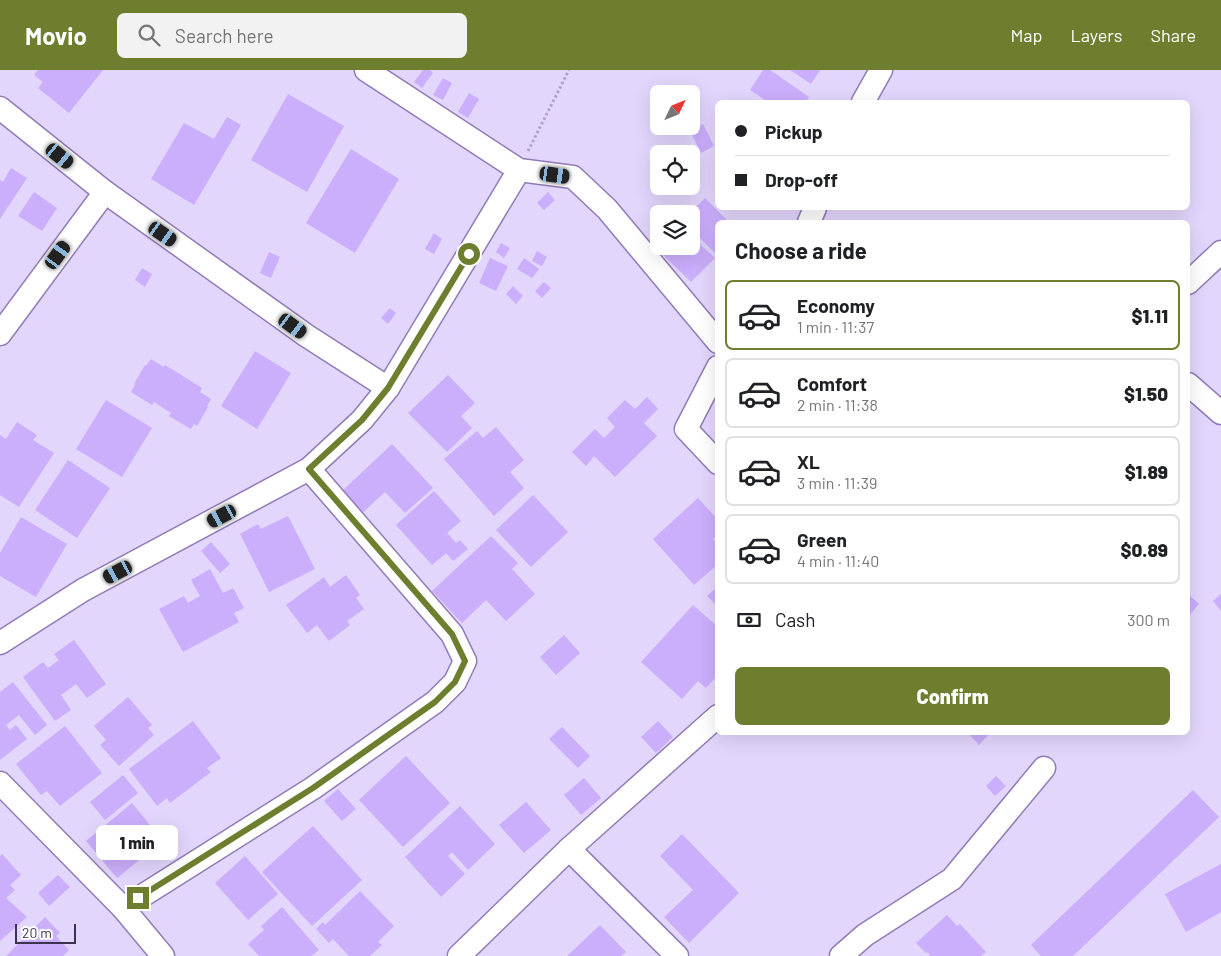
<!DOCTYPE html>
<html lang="en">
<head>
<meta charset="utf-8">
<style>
  :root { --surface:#fff; --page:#f2f2f2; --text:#202124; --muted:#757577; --line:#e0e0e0; --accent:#6d7f2f }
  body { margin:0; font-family:Barlow,sans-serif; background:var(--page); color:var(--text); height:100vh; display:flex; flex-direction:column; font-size:19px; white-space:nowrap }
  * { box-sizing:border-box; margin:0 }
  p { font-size:16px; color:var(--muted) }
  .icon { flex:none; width:28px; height:28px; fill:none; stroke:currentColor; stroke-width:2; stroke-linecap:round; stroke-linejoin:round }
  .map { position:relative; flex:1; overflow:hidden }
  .side { position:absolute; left:715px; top:150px; width:475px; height:515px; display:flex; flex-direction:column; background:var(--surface); border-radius:8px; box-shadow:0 5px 20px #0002 }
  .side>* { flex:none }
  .banner { position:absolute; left:715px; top:30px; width:475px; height:110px; border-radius:8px; box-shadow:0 5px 20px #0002; display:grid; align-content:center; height:110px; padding:0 20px; background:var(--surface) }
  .needle { width:32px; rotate:47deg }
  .buttons { position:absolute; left:650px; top:15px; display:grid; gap:10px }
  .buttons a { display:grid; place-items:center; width:50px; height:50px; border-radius:8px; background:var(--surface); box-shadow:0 5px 20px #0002; font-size:25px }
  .scale { position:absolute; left:15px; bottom:12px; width:61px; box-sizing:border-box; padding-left:5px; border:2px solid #3c334d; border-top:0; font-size:14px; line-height:18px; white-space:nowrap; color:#3c334d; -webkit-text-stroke:4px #fff; paint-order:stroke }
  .end { position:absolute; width:22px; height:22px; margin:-11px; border:6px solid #6d7f2f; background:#fff; box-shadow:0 0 0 2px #fff }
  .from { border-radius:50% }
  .bubble { position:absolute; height:35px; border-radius:8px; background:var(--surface); box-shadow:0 5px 20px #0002; font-size:16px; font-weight:800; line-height:35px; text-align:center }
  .car { position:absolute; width:15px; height:30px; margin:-15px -8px; border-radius:6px; box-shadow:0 0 4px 1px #0007; background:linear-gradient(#222 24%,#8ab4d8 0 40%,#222 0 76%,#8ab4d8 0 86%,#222 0) }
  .banner b { display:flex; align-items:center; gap:18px; height:48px; font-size:19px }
  .banner b+b { border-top:1px solid var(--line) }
  .banner i { width:12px; height:12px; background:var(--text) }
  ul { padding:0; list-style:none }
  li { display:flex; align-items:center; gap:15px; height:70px; margin:0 10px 8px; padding:0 10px; border:2px solid var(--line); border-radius:8px }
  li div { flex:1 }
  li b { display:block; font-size:19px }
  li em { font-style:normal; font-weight:800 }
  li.active { border-color:var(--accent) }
  li>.icon { width:45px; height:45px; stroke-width:1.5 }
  h2 { padding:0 20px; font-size:22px; line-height:60px }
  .pay { display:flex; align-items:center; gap:12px; height:55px; padding:0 20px; font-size:19px }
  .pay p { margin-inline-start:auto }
  .cta { display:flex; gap:10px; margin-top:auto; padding:10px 20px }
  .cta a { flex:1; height:58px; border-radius:8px; background:var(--accent); color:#fff; font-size:20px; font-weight:800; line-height:58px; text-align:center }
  header { display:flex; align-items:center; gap:30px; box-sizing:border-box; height:70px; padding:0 25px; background:var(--accent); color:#fff }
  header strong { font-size:24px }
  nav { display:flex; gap:28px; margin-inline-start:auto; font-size:18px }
  .search { width:350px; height:45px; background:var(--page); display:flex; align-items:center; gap:12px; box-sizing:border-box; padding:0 18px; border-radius:8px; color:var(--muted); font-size:19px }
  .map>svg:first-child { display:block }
</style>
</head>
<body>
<header>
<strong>Movio</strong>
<div class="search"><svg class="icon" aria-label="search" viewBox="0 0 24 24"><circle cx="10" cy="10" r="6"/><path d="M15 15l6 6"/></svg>Search here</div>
<nav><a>Map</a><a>Layers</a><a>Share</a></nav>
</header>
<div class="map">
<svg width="1221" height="886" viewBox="0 0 1221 886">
  <rect width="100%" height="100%" fill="#e3d6fd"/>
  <g fill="#cbaefc">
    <polygon points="38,0 103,0 69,43 38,18 43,12 34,5"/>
    <polygon points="423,0 430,0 433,3 422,18 414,12"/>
    <polygon points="763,0 770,0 809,27 805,32 768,32 750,20"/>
    <polygon points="790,0 820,0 811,14"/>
    <polygon points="443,8 452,13 443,30 433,25"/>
    <polygon points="469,23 479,29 468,48 458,42"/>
    <polygon points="288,24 344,56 307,122 251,90"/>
    <polygon points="227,47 241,55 194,135 151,109 184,53 214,69"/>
    <polygon points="703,54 714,76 701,83 690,61"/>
    <polygon points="351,79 399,109 355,183 306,153"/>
    <polygon points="11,98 27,108 0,149 0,110 3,112"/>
    <polygon points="34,122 57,138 42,161 18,146"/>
    <polygon points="548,122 555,130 544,140 537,133"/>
    <polygon points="705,128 729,152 718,152 718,186 691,159 691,144 689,144"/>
    <polygon points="434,163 442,169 434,184 425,179"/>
    <polygon points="691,166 715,188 691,212 657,179 660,176 691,176"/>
    <polygon points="501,173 510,178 504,188 496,182"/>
    <polygon points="537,181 547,187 542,196 532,191"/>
    <polygon points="269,182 280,187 271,208 260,203"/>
    <polygon points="490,188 508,196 496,221 479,213"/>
    <polygon points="524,188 539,199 532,208 517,199"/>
    <polygon points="142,198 152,204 145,217 135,210"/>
    <polygon points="544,212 551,218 542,228 535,221"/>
    <polygon points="513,216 523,226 516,234 506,224"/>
    <polygon points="390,238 396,243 388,254 381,248"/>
    <polygon points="255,281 291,303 257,359 221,336"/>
    <polygon points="151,289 164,297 165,295 202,318 200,322 211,329 207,336 208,337 197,356 194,354 191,359 169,346 171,343 154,332 152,335 131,322 135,315 134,314 145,295 146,296"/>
    <polygon points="448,305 475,333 461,346 472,358 447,382 408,343"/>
    <polygon points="647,327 658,339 644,353 657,366 615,407 594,386 586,396 572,382 595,359 604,368 615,357 607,348 625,330 635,339"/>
    <polygon points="106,330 152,358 122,407 76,379"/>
    <polygon points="17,352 37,365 33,370 54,383 19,437 0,425 0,365 6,369"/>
    <polygon points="496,357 524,390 510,402 524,418 494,446 444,389 477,361 483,368"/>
    <polygon points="392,374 433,418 405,443 385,422 360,445 340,423"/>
    <polygon points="68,390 110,418 77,468 35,440"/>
    <polygon points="434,421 461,451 447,463 456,473 460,470 468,479 453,491 446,483 432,495 396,455"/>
    <polygon points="533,425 568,462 531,497 496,460"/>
    <polygon points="698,428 718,450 718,464 713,469 718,474 718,494 694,515 653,469"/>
    <polygon points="288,446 315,499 269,522 240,464 258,454 261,459"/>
    <polygon points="21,447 67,474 36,527 0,506 0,483"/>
    <polygon points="491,466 518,493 512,499 535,524 506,551 486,530 462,553 432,521"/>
    <polygon points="211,472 230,494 220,503 201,481"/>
    <polygon points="210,499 223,523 233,518 244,538 234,543 239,552 183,582 159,539 184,526 188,533 200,526 191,510"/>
    <polygon points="346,505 360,525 356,528 364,539 347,551 350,555 329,571 317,555 307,563 286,535 324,507 330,517"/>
    <polygon points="718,516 718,537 707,526"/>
    <polygon points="1188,524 1199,534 1188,547"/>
    <polygon points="1221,524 1221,541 1213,531"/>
    <polygon points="693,535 718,557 718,605 706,618 698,611 682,629 641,592"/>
    <polygon points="564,565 580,583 556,605 540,587"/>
    <polygon points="74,570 106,614 87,628 76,614 61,625 71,640 55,651 23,607 43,592 48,598 59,590 54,584"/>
    <polygon points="13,612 47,655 35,665 19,645 6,655 10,660 16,655 27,669 0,690 0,622"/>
    <polygon points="128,627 152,655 148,658 154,665 119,696 100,675 106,670 94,656"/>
    <polygon points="193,651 221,688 207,698 211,702 170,733 167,728 157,736 129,699"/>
    <polygon points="658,651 673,667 656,683 641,667"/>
    <polygon points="65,656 102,703 60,736 47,721 41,725 16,694"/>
    <polygon points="562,657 590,686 578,698 549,669"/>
    <polygon points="967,662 991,662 979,675"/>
    <polygon points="406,686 450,733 403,777 359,730"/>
    <polygon points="123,705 138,723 105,750 90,732"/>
    <polygon points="996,706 1006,716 995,726 986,716"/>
    <polygon points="584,708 601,728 581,745 564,725"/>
    <polygon points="338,719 356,739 342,751 324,731"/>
    <polygon points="1193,720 1219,747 1073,886 1041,886 1031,875"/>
    <polygon points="526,732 551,760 524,783 499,755"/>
    <polygon points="132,733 163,771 117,808 86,771"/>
    <polygon points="460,736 495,774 468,800 452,782 448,786 465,804 441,827 405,787"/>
    <polygon points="313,756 362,810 312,856 262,802"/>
    <polygon points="682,764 739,823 689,873 664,847 693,820 660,786"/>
    <polygon points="2,784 21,805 10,815 15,820 6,828 27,847 0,871 0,786"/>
    <polygon points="245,786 278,824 248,850 215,813"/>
    <polygon points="1221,794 1221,842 1186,862 1165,824"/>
    <polygon points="58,805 70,817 49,836 38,823"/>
    <polygon points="360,821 394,856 378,872 382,875 370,886 349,886 333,869 329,873 316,859 323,852 325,855"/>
    <polygon points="282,837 319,880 311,886 259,886 248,874 264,860 261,856"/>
    <polygon points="947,845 957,856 960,854 986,882 981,886 928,886 930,884 927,882 926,883 916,873"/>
    <polygon points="45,847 60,863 56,866 69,880 63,886 6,886"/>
    <polygon points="600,855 626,882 621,886 567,886"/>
  </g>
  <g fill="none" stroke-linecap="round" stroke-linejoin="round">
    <defs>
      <g id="minor">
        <polyline points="366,0 519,100 573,107 607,139 718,272"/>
        <polyline points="863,32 881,0"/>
        <polyline points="0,38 105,122 307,266 388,318"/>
        <polyline points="809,152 815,138"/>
        <polyline points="1188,213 1221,182"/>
        <polyline points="0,264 105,122"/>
        <polyline points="718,297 686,359 718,393"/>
        <polyline points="1188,314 1221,343"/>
        <polyline points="0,573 83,520 309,399 362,350 388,318 519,100"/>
        <polyline points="0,713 123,838 163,886"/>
        <polyline points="569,779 677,886"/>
        <polyline points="123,838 313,718 435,632 455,612 465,591 452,564 309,399"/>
        <polyline points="459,886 569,779 718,646"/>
        <polyline points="841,886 865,865 952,809 1044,698"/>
      </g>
    </defs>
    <use href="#minor" stroke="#917bb7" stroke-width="25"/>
    <polyline stroke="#aea2c5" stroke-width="3" stroke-dasharray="2.5 2.5" stroke-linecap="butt" points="528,81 569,0"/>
    <use href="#minor" stroke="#fff" stroke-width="22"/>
  </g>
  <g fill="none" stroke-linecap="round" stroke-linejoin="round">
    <polyline stroke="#6d7f2f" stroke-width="6" points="138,828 313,718 435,632 455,612 465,591 452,564 309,399 362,350 388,318 469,184"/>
  </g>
</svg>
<div class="buttons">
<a><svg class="needle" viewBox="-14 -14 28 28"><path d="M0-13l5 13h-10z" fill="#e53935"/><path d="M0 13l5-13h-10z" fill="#757577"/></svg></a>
<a><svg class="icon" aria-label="locate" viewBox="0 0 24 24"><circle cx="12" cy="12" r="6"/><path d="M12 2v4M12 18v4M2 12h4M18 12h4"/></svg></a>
<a><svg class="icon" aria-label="layers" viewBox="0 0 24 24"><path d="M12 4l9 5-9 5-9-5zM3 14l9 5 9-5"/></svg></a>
</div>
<div class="scale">20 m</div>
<i class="end from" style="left:469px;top:184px"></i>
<i class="end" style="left:138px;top:828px"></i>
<div class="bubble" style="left:96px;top:755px;width:82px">1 min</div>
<i class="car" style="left:60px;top:86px;rotate:129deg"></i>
<i class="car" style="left:555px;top:105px;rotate:98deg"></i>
<i class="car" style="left:163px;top:164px;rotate:125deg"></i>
<i class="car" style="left:58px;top:185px;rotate:36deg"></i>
<i class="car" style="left:293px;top:256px;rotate:126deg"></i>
<i class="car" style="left:222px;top:446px;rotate:242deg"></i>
<i class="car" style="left:118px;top:502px;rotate:242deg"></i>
<div class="banner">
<b><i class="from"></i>Pickup</b>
<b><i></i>Drop-off</b>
</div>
<section class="side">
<h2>Choose a ride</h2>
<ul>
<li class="active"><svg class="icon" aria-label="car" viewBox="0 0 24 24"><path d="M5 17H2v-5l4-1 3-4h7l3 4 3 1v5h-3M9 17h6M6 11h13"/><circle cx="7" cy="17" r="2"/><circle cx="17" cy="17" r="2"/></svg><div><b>Economy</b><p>1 min · 11:37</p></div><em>$1.11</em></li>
<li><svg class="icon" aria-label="car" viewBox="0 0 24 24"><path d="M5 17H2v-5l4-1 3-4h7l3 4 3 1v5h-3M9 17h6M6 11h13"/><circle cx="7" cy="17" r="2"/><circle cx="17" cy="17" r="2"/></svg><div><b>Comfort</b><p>2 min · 11:38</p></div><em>$1.50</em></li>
<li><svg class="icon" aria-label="car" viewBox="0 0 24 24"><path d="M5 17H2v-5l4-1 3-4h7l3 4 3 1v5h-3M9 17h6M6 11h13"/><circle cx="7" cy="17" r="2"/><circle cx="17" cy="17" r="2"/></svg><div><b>XL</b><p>3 min · 11:39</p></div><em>$1.89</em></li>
<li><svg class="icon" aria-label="car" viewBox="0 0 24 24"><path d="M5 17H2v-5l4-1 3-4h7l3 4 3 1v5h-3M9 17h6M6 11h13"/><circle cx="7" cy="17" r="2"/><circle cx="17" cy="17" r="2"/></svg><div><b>Green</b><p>4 min · 11:40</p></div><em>$0.89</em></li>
</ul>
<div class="pay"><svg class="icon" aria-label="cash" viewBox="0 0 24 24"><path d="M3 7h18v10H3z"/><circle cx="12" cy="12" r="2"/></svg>Cash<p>300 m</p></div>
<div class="cta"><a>Confirm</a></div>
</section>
</div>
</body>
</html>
